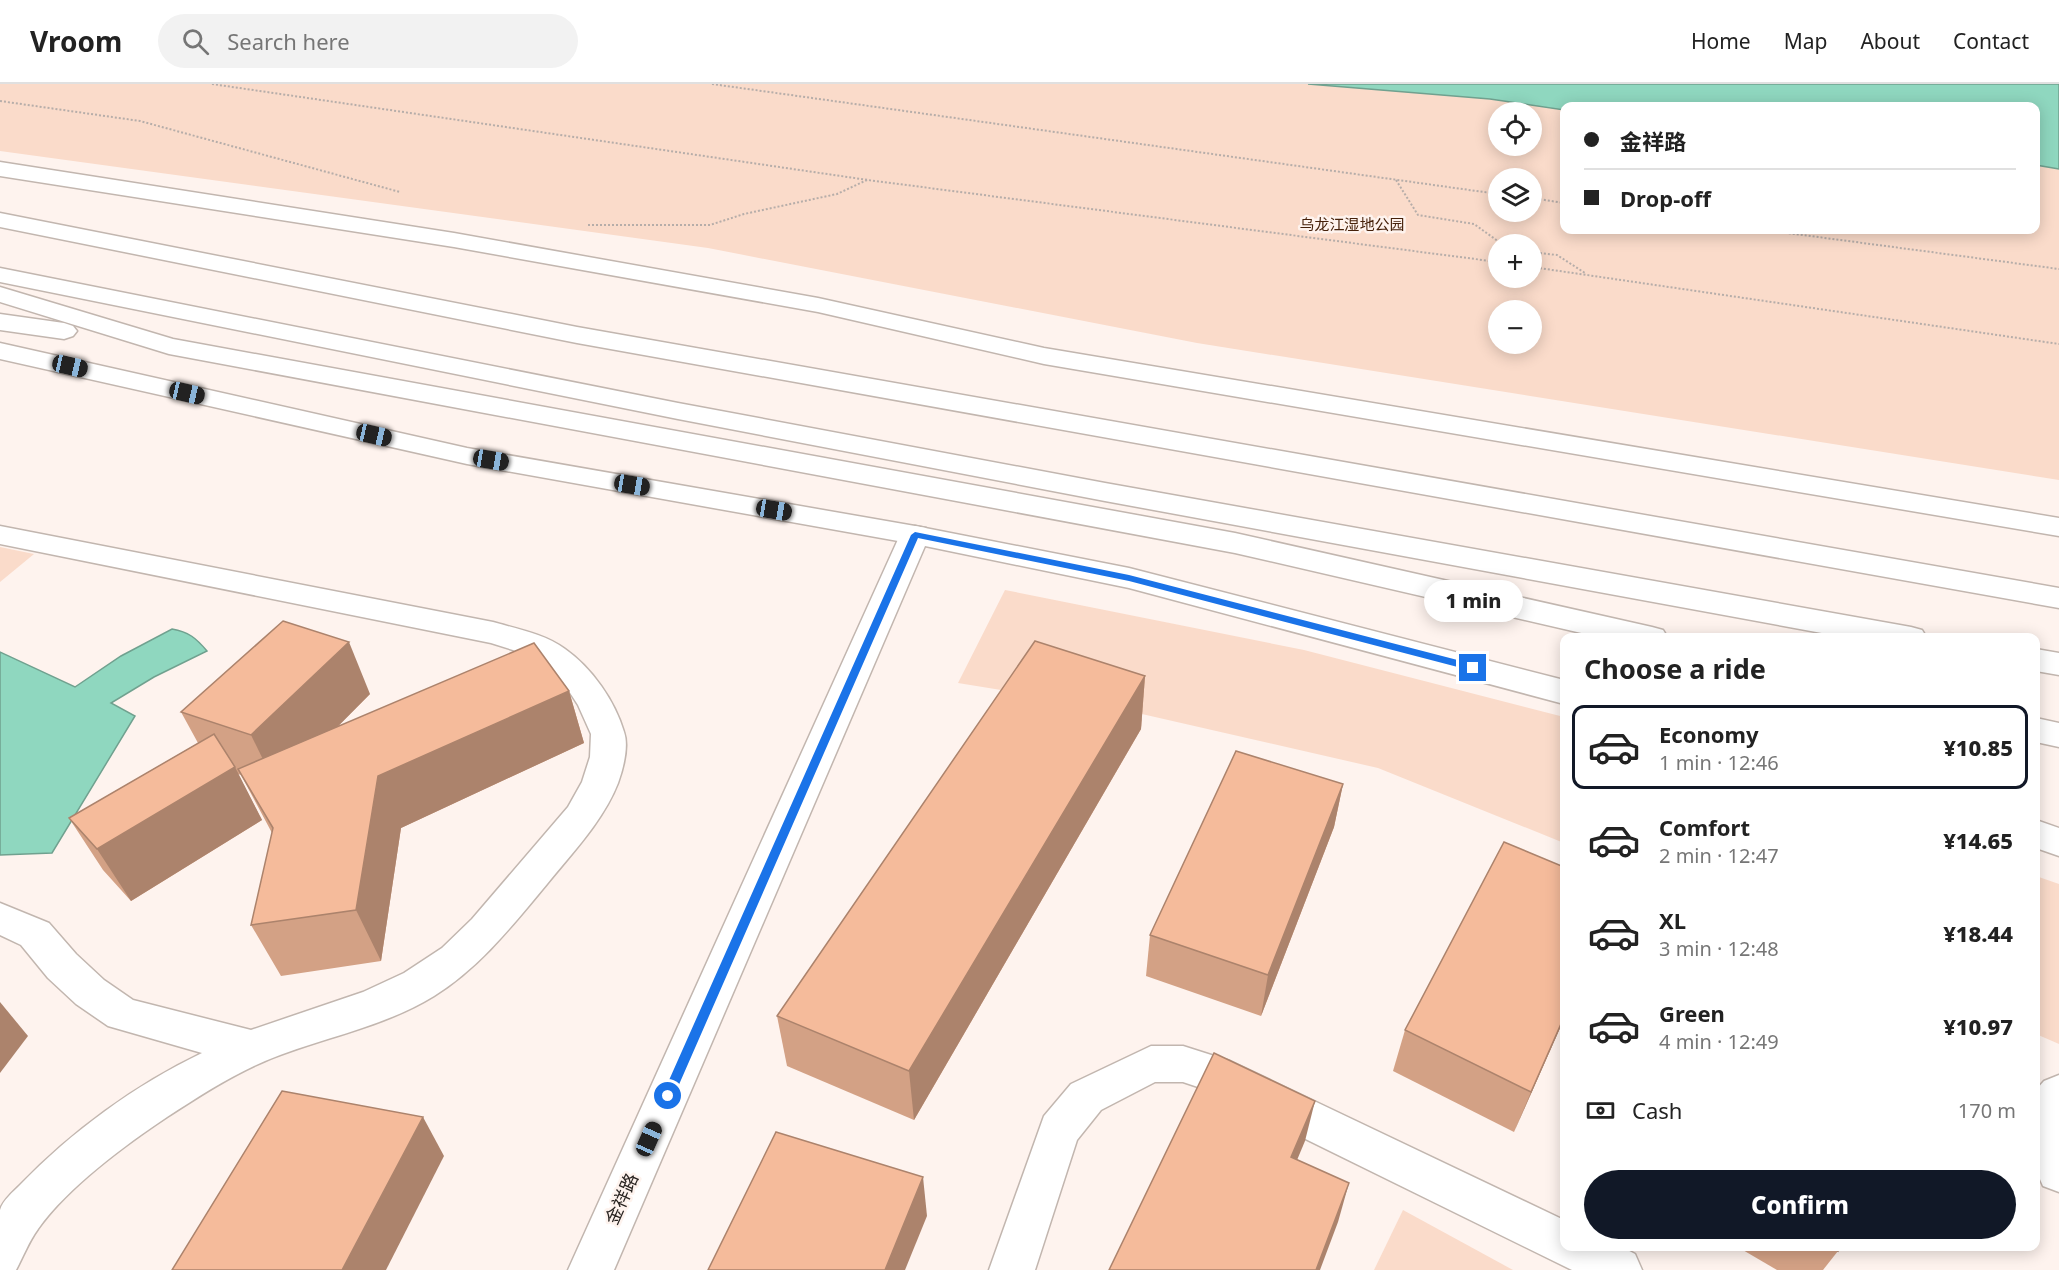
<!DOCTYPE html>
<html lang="en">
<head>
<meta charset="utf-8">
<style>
  :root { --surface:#fff; --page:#f2f2f2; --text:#222; --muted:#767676; --line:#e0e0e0; --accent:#111827 }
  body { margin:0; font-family:"Noto Sans","Noto Sans SC",sans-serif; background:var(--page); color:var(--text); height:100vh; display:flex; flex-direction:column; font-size:22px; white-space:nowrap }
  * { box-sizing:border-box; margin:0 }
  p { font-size:20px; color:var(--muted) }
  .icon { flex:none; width:33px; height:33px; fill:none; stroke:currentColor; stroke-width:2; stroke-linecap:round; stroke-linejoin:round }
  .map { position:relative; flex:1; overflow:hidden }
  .panel { position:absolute; left:1560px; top:549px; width:480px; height:618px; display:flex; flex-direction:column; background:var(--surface); border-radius:12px; box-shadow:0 3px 15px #0003 }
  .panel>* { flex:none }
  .top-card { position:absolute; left:1560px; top:18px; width:480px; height:132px; border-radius:12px; box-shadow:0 3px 15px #0003; display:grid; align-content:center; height:132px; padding:0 24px; background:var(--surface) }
  .controls { position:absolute; left:1488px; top:18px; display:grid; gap:12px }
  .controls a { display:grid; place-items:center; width:54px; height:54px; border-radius:50%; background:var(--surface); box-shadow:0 3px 15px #0003; font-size:30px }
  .end { position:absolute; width:27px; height:27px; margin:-14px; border:8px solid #1a73e8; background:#fff; box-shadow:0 0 0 3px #fff }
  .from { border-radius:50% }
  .bubble { position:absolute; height:42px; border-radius:21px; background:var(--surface); box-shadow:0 3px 15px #0003; font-size:20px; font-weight:800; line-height:42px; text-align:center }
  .car { position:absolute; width:18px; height:36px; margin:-18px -9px; border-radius:8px; box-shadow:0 0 4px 2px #0007; background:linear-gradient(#222 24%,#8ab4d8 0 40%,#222 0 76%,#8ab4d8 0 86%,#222 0) }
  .top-card b { display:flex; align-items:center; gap:21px; height:57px; font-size:22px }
  .top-card b+b { border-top:2px solid var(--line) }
  .top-card i { width:15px; height:15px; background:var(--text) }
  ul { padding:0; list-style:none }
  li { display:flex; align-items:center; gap:18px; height:84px; margin:0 12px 9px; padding:0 12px; border:3px solid transparent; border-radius:12px }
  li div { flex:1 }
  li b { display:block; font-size:22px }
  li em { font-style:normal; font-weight:800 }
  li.active { border-color:var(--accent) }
  li>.icon { width:54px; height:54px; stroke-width:1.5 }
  h2 { padding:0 24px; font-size:27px; line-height:72px }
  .pay { display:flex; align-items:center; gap:15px; height:66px; padding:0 24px; font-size:22px }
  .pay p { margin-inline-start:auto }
  .cta { display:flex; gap:12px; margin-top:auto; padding:12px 24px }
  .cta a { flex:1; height:69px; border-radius:36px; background:var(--accent); color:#fff; font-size:24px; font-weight:800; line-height:69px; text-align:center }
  header { display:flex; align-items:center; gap:36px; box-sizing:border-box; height:84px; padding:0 30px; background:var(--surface); border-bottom:2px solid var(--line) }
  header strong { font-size:28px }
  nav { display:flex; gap:33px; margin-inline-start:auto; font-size:21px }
  .search { width:420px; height:54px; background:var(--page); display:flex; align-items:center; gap:15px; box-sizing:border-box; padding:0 21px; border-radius:33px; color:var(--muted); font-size:22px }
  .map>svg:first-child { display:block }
</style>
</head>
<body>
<header>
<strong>Vroom</strong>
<div class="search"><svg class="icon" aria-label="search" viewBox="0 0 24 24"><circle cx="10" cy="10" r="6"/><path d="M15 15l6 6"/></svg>Search here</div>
<nav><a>Home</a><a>Map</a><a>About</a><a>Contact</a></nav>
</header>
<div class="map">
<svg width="2059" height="1186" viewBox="0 0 2059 1186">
  <rect width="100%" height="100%" fill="#fef3ee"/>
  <g fill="#fadbca" fill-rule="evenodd">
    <path d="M0,0h1464l100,22v124h472v-84l23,3v331l-862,-137 -489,-95 -708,-97zM1498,28h34v34h-34zM1498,94h34v34h-34zM1498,160h34v34h-34zM1498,226h34v34h-34z"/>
    <polygon points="0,463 34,470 0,498"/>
    <polygon points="1005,506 1304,566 1564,633 1564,759 1378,684 1120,625 958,599"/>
    <polygon points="2036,792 2059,800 2059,960 2036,950"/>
    <polygon points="1403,1126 1513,1186 1374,1186"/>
  </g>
  <g fill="#8fd7bf" stroke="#70a18f" stroke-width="1.5">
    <polygon points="1308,0 2059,0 2059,85 2036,81 2036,22 1564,22 1564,26 1490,15"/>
    <path d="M172,545c17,3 24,9 35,22l-53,26 -43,26 24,13 -83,137 -52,2v-203l75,35 46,-31z"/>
  </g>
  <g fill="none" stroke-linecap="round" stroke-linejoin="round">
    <defs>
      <g id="minor">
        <path d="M0,442l493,96c24,7 52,12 72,27 27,19 50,52 59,83 5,14 -1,37 -6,51 -15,38 -45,69 -71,101 -35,42 -67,83 -113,112 -52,32 -114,42 -169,65 -35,15 -67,36 -98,56 -42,28 -100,71 -129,112 -9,12 -15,28 -22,41h-16c0,-15 0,-47 0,-60 3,-10 13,-18 20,-25 51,-53 115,-100 182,-132l-94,-27 -32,-22 -28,-26 -27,-33 -21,-10v-32l49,20 27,31 28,26 29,20 118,30 112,-38 41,-19 38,-25 30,-29 96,-112 14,-25 8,-25 1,-23 -13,-29 -13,-20 -24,-21 -28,-14 -22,-7 -491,-99z"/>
        <polygon points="915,442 1129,484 1564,596 1564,620 1129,504 925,462 614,1186 568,1186 900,451 904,444"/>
        <polygon points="2036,736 2059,744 2059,772 2036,764"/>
        <polygon points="1151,962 1183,962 1230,977 1564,1136 1564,1162 1620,1162 1635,1170 1642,1186 1572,1186 1204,1005 1183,998 1155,998 1101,1026 1077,1056 1035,1186 989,1186 1044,1032 1071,1000"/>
        <polygon points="2059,991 2059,1108 2043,1102 2036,1086 2036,1006 2044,997"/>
      </g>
      <g id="major">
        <polygon points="0,78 454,149 818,214 1044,264 2059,434 2059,452 1044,280 818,228 454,163 0,92"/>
        <polygon points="0,259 467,364 915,442 926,444 930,451 926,458 915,460 467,380 0,275"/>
      </g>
      <g id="highway">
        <polygon points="0,129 577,243 2059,504 2059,524 577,259 0,143"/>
        <polygon points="0,184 678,319 1105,399 1911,543 1922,546 1927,554 1849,554 1105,417 678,335 0,198"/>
        <polygon points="0,203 173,255 1235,449 1652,543 1663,546 1668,554 1603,554 1235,469 169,270 0,218"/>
        <polygon points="0,230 64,239 73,242 77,247 73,252 64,255 0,246"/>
        <polygon points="2036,565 2059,569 2059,591 2036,587"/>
        <polygon points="2036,634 2059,639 2059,663 2036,658"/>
      </g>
    </defs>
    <use href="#minor" stroke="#c2b6af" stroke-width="3"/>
    <use href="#major" stroke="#c2b6af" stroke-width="3"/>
    <use href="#highway" stroke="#c2b6af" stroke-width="3"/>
    <g stroke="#b6ada9" stroke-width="2" stroke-dasharray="2 2" stroke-linecap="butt">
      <polyline points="212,0 868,96 1498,178"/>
      <polyline points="712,0 1498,110"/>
      <polyline points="0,17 140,37 400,108"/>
      <polyline points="1396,96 1418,131 1474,140 1502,160"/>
      <polyline points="1532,114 1564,119"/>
      <polyline points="588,141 710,141 744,130 837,110 867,96"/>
      <polyline points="1765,146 2059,185"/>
      <polyline points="1532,168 1557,171 1585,189"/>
      <polyline points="1532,183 2059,260"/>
    </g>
    <use href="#minor" fill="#fff" fill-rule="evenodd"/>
    <use href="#major" fill="#fff" fill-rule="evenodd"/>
    <use href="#highway" fill="#fff" fill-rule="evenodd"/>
  </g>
  <g fill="#d3a185">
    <polygon points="1145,592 1141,645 914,1036 787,982 777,932"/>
    <polygon points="569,607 584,659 401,744 381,877 281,892 251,841 272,749 241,691 238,690 262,736 131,817 103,786 69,734 198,659 181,628 370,610 338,642"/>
    <polygon points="1343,700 1334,743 1261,932 1146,892 1150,851"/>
    <polygon points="1564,783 1564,935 1514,1048 1393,987 1405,946"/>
    <polygon points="1736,1162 1840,1162 1838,1167 1823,1186 1777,1186"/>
  </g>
  <g fill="#ac836c">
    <polygon points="349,558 370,610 277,704 251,651"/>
    <polygon points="1145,592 1141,645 914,1036 909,987"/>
    <polygon points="569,607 584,659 401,744 381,877 356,826 378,692"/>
    <polygon points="235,683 262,736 131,817 97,765"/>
    <polygon points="1343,700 1334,743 1261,932 1268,891"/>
    <polygon points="0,918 28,952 0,989"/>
    <polygon points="1564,933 1564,935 1514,1048 1531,1008"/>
    <polygon points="1315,1017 1305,1057 1282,1112 1291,1073"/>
    <polygon points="423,1033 444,1072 386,1186 342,1186"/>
    <polygon points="923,1093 927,1132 905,1186 885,1186"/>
    <polygon points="1349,1099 1338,1138 1320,1186 1316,1186"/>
  </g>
  <g fill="#f5bb9b" stroke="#ac836c" stroke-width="1.5">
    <polygon points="283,537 349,558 251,651 181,628"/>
    <polygon points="1035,557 1145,592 909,987 777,932"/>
    <polygon points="534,559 569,607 378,692 356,826 251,841 273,744 238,685"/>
    <polygon points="214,650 235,683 97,765 69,734"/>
    <polygon points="1236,667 1343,700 1268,891 1150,851"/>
    <polygon points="1504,758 1564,783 1564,933 1531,1008 1405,946"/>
    <polygon points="1214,969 1315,1017 1291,1073 1349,1099 1316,1186 1109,1186"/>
    <polygon points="282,1007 423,1033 342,1186 172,1186"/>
    <polygon points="776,1048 923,1093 885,1186 708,1186"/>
    <polygon points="1831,1162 1840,1162 1838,1167"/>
  </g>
  <polygon fill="#1a73e8" points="915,448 1129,491 1473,580 1478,584 1473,587 1129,497 918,454 674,1012 672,1016 664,1016 662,1012 911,451"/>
  <g text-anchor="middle" stroke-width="5" stroke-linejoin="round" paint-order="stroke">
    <g font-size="15" fill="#46210a" stroke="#fef3ee">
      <text x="1352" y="146">乌龙江湿地公园</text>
    </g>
    <g font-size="18" fill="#282320" stroke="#fef3ee">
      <text transform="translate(622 1115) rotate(-66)" y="6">金祥路</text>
    </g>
  </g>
</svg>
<div class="controls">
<a><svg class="icon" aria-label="locate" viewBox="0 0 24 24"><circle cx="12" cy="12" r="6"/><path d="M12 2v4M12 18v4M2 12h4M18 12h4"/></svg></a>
<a><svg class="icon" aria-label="layers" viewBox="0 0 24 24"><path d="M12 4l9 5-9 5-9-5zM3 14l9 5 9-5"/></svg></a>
<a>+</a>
<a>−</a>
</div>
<i class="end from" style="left:668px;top:1012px"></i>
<i class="end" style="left:1473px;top:584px"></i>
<div class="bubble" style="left:1424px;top:496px;width:99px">1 min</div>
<i class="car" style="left:70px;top:282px;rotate:103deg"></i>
<i class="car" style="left:187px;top:309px;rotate:103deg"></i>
<i class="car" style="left:374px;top:351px;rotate:103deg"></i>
<i class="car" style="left:491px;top:376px;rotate:100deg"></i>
<i class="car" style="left:632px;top:401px;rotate:100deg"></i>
<i class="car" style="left:774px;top:426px;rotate:100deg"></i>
<i class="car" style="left:649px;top:1055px;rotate:24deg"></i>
<div class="top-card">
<b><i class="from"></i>金祥路</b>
<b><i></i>Drop-off</b>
</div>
<section class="panel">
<h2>Choose a ride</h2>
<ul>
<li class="active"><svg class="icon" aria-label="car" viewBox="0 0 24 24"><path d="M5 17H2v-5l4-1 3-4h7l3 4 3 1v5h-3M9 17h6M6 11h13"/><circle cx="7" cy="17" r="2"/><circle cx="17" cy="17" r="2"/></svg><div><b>Economy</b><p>1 min · 12:46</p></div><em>¥10.85</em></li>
<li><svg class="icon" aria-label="car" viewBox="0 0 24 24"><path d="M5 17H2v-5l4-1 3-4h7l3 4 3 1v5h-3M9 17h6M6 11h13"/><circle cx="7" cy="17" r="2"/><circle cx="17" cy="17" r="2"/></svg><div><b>Comfort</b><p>2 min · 12:47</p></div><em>¥14.65</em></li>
<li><svg class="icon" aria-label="car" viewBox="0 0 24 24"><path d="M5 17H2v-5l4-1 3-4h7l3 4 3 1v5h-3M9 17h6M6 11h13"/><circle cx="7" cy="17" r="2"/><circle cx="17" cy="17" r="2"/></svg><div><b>XL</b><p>3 min · 12:48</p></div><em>¥18.44</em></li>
<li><svg class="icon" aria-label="car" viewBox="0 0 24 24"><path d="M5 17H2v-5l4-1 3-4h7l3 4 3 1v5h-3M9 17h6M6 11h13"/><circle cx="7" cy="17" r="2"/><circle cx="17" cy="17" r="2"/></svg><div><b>Green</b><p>4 min · 12:49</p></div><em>¥10.97</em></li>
</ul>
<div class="pay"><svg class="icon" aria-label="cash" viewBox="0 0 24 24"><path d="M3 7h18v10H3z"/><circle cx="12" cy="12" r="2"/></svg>Cash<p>170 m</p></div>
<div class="cta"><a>Confirm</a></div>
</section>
</div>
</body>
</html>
